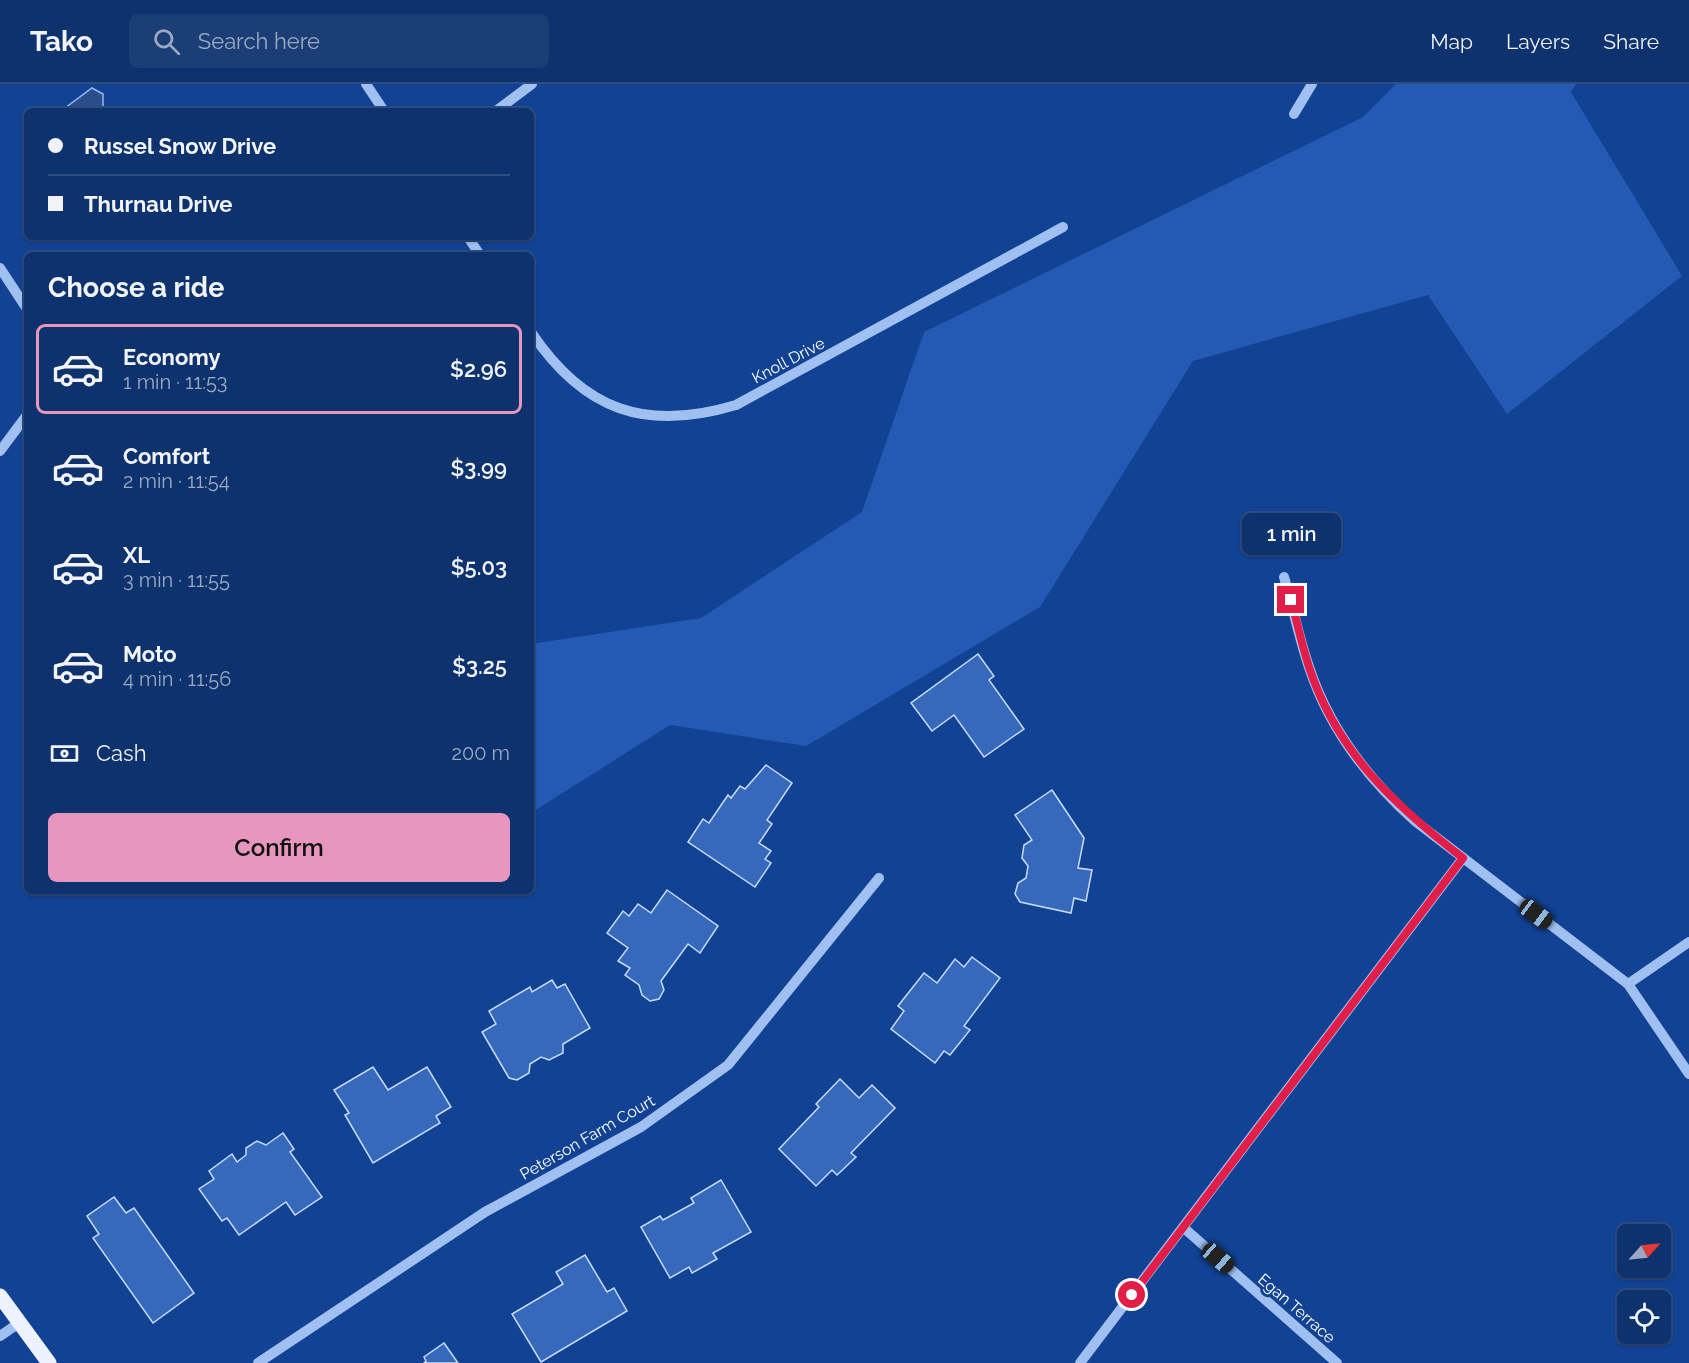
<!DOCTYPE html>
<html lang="en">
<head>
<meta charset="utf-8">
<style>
  :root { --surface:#0e326e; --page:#1c3e76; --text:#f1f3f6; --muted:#9baac2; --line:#2e4d81; --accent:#e797bd }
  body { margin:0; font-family:Raleway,sans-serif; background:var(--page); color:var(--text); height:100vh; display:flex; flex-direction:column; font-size:22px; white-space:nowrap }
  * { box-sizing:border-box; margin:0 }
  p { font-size:20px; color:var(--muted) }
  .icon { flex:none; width:33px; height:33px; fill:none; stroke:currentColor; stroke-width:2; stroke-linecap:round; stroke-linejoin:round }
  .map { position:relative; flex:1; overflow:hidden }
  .details { position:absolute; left:24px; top:168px; width:510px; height:642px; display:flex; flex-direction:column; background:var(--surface); border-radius:9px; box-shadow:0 2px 4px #0004,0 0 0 2px var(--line) }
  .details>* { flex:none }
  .guide { position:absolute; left:24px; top:24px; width:510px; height:132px; border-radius:9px; box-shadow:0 2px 4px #0004,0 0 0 2px var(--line); display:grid; align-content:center; height:132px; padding:0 24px; background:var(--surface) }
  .needle { width:39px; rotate:63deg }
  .fabs { position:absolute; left:1617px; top:1140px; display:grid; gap:12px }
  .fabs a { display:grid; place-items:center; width:54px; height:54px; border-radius:9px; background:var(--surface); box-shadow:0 2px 4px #0004,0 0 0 2px var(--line); font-size:30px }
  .end { position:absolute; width:27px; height:27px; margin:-14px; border:8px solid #e11d48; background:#fff; box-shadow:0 0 0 3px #fff }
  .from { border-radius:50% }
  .bubble { position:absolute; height:42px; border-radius:9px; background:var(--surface); box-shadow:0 2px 4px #0004,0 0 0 2px var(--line); font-size:20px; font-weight:600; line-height:42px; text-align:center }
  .car { position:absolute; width:18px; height:36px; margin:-18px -9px; border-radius:8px; box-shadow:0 0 4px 2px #0007; background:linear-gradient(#222 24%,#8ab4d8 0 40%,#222 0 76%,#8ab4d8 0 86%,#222 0) }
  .guide b { display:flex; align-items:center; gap:21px; height:57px; font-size:22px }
  .guide b+b { border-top:2px solid var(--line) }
  .guide i { width:15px; height:15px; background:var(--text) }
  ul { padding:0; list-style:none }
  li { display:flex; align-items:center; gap:18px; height:90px; margin:0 12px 9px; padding:0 12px; border:3px solid transparent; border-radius:9px }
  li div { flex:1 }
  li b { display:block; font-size:22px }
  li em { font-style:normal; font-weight:600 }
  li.selected { border-color:var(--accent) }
  li>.icon { width:54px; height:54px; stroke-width:1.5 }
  h2 { padding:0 24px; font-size:27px; line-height:72px }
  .pay { display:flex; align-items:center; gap:15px; height:66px; padding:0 24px; font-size:22px }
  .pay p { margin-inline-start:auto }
  .action { display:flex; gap:12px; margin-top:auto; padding:12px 24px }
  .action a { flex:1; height:69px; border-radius:9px; background:var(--accent); color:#111; font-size:24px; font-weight:600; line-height:69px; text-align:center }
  header { display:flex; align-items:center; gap:36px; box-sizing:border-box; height:84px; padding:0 30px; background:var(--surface); border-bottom:2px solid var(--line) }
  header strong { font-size:28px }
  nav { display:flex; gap:33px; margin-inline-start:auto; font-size:21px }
  .search { width:420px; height:54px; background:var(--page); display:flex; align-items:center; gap:15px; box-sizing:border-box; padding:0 21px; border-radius:9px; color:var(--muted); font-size:22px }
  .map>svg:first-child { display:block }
</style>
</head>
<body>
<header>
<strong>Tako</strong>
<div class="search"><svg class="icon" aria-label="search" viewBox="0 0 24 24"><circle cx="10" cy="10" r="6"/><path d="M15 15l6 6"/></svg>Search here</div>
<nav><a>Map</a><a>Layers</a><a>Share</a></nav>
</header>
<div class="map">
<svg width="1689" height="1279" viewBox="0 0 1689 1279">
  <rect width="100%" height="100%" fill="#124293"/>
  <polygon fill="#245ab3" points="1396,0 1576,0 1571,8 1682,192 1507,330 1428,211 1193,277 1040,523 806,662 670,641 531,729 531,560 701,534 862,428 924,248 1363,33"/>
  <polygon fill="#2b4e8b" stroke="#92b9f6" stroke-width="1.5" points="92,4 103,10 103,23 99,27 61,27"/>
  <g fill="#3668bb" stroke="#c8dcfd" stroke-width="1.5">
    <polygon points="978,570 994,592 989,596 1024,645 984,673 954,631 932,647 911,619"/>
    <polygon points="766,681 792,699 767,736 772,740 759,759 771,767 765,775 771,779 755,803 688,758 703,735 709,739 728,711 731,714 740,702 745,705"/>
    <polygon points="1052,706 1084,754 1078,784 1092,786 1086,817 1074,814 1071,829 1020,818 1015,810 1018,799 1026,794 1028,782 1022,774 1024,761 1032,756 1015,731"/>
    <polygon points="667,806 718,842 700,869 688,860 661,897 664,906 659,915 650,917 642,911 639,901 625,891 630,884 618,877 628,864 607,849 623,827 629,832 638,820 651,829"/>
    <polygon points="972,873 1000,894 964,942 970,946 950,971 944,967 935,979 891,945 904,927 898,922 924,889 937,899 955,875 964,883"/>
    <polygon points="552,896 557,904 565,900 590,944 563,960 563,969 549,976 541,973 530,980 529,989 517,996 509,994 482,948 496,940 489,927 530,903 532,908"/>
    <polygon points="373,983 388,1006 427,983 451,1023 436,1032 440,1039 373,1079 345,1031 349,1029 334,1006"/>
    <polygon points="840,995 859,1014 872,1001 895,1024 851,1069 856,1073 837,1091 832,1086 816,1102 779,1065 819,1023 816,1020"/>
    <polygon points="283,1049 294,1065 290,1068 322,1113 295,1131 286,1118 239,1151 227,1134 222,1137 199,1105 214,1095 209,1087 232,1070 237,1078 246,1071 246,1064 257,1057 266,1061"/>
    <polygon points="721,1096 751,1148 713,1169 717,1175 692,1189 689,1183 670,1194 641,1143 660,1132 663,1136 694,1119 691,1114"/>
    <polygon points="114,1113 126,1129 134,1124 194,1209 153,1239 93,1154 99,1150 87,1132"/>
    <polygon points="585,1171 607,1208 614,1204 627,1227 541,1278 512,1230 563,1200 556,1188"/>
    <polygon points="444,1259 458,1279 424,1279 426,1277 424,1273"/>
  </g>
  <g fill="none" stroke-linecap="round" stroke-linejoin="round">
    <g stroke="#a0c0f2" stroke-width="10">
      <polyline points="366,0 384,27"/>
      <polyline points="496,27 532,0"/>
      <polyline points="1294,30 1312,0"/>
      <polyline points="468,153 480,171"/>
      <polyline points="0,184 27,225"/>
      <path d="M531,248c53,79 115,100 205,73l327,-178"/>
      <polyline points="0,367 27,331"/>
      <path d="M1284,493c9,30 15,61 25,90 20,61 59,112 106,154l213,163 61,90"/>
      <polyline points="1628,900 1689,858"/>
      <polyline points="1184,1144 1337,1279"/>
      <polyline points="0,1252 19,1239"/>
      <polyline points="258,1279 485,1128 641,1043 728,981 879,794"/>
      <polyline points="1080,1279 1463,774"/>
    </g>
    <polyline stroke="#ecf2ff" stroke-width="15" points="0,1212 49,1279"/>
  </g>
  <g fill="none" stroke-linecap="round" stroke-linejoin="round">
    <path stroke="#e11d48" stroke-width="8" d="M1132,1211l331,-437c-69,-53 -126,-106 -154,-191 -7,-22 -12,-45 -18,-67"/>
  </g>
  <g text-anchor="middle" stroke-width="6" stroke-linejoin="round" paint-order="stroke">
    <g font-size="16" fill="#fff" stroke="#124293">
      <text transform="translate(788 276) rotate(-28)" y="6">Knoll Drive</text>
      <text transform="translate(587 1053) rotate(-30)" y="6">Peterson Farm Court</text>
      <text transform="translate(1297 1224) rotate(41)" y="6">Egan Terrace</text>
    </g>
  </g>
</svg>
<div class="fabs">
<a><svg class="needle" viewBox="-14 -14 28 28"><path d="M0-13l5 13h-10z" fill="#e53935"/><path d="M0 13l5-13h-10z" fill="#9baac2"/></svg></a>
<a><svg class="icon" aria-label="locate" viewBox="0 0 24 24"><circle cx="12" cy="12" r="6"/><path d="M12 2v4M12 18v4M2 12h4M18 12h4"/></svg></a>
</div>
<i class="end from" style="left:1132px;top:1211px"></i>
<i class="end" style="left:1291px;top:516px"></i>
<div class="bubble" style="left:1242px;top:429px;width:99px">1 min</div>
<i class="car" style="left:1536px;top:830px;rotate:127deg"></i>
<i class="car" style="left:1218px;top:1174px;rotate:131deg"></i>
<div class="guide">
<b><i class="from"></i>Russel Snow Drive</b>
<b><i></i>Thurnau Drive</b>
</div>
<section class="details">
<h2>Choose a ride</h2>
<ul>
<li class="selected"><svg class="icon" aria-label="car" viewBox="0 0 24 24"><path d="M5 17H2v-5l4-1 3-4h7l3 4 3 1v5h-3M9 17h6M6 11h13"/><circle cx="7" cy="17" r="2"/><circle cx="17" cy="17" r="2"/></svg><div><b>Economy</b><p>1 min · 11:53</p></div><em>$2.96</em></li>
<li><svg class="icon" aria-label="car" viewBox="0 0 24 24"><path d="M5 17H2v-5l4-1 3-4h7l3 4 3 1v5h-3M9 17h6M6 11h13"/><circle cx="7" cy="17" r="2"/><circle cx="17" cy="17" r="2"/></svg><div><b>Comfort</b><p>2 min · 11:54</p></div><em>$3.99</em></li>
<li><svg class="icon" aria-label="car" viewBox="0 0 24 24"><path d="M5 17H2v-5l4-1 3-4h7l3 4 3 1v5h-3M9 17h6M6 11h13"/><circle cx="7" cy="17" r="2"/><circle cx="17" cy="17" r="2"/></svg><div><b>XL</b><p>3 min · 11:55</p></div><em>$5.03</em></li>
<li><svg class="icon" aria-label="car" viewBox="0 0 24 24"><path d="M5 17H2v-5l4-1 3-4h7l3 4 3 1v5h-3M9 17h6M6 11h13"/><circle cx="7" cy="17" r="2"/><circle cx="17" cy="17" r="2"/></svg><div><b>Moto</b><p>4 min · 11:56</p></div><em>$3.25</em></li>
</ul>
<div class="pay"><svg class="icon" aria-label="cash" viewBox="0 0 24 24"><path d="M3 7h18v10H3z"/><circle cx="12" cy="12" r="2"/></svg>Cash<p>200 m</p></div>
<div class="action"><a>Confirm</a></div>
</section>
</div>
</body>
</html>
